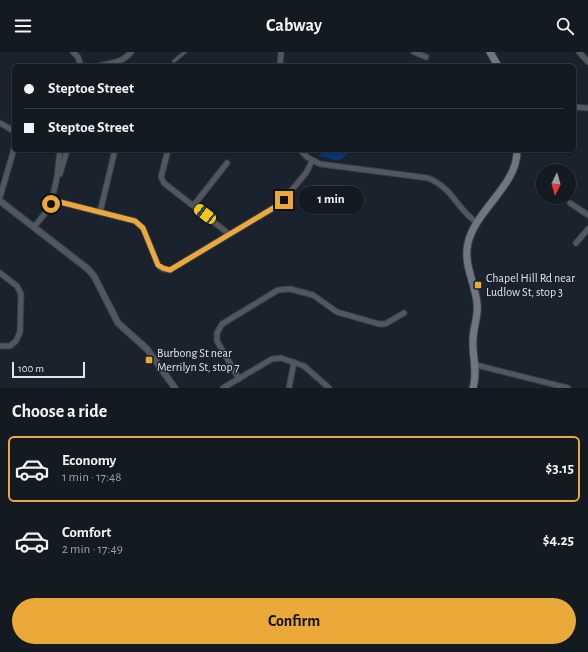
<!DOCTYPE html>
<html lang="en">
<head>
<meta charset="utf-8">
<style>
  :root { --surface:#141a22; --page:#1d232a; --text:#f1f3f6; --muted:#9da1a5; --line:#333840; --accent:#eba939 }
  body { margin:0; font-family:"Alegreya Sans",sans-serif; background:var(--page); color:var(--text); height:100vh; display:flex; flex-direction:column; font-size:15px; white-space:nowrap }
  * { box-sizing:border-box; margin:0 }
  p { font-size:13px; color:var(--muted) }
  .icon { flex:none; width:22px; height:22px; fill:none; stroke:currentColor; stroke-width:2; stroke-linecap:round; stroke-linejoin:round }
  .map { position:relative; height:336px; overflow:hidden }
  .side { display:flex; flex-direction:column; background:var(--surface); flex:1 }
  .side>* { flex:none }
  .banner { position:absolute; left:12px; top:12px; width:564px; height:88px; border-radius:6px; box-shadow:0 1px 3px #0004,0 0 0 1px var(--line); display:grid; align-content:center; height:88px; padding:0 12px; background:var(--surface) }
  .needle { width:26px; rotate:185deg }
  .buttons { position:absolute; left:536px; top:112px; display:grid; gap:8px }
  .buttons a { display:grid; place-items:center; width:40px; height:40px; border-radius:50%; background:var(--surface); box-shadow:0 1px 3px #0004,0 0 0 1px var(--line); font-size:20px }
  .scale { position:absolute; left:12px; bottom:10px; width:73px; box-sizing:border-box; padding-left:4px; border:2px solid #dee4eb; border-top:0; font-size:11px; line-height:14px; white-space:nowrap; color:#dee4eb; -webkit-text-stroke:3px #1a222d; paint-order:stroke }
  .end { position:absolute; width:18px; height:18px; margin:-9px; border:5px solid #eba939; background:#111; box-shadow:0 0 0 2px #111 }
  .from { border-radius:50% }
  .bubble { position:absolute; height:28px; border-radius:14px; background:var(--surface); box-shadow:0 1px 3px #0004,0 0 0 1px var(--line); font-size:13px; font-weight:700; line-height:28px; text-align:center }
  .car { position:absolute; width:12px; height:24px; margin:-12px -6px; border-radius:5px; box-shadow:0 0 3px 1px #0007; background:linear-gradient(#f5c518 24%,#345 0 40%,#f5c518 0 76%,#345 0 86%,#f5c518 0) }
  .banner b { display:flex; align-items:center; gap:14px; height:38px; font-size:15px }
  .banner b+b { border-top:1px solid var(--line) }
  .banner i { width:10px; height:10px; background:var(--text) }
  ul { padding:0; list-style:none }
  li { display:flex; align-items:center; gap:12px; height:66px; margin:0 8px 6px; padding:0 4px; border:2px solid transparent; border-radius:6px }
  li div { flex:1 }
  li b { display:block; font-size:15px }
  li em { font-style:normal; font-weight:700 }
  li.current { border-color:var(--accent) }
  li>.icon { width:36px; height:36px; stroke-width:1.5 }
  h2 { padding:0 12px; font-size:18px; line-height:48px }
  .action { display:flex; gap:8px; margin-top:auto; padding:8px 12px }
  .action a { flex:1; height:46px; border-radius:24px; background:var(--accent); color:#111; font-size:16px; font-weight:700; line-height:46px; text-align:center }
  header { display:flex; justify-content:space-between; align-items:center; height:52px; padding:0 12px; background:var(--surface); font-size:18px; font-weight:700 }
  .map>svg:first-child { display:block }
</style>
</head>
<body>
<header><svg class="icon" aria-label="menu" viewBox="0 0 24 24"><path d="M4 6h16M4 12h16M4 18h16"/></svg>Cabway<svg class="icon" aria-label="search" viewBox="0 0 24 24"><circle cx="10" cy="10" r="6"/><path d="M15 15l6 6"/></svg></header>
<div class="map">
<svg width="588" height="336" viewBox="0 0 588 336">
  <rect width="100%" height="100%" fill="#1a222d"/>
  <polygon fill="#07356e" points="322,98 352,98 339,109 319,104"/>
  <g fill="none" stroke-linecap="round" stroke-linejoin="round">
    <defs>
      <polyline id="service" points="174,9 185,0"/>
      <g id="minor">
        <polyline points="73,0 78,5 81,14"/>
        <polyline points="414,0 426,5"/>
        <polyline points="579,0 588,10"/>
        <path d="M99,14c12,-3 25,-4 32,-14"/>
        <polyline points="280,14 281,0"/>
        <polyline points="574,55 588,56"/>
        <polyline points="0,71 14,79"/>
        <polyline points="168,98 161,125 164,131 229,182"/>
        <path d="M300,98l7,7 13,7 108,14c26,11 28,30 48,44"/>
        <polyline points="60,122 67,98"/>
        <polyline points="0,145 14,97"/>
        <polyline points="52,148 57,125 60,98"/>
        <polyline points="570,151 588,163"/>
        <polyline points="194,153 227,111"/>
        <polyline points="100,160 115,98"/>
        <polyline points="34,175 50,155 52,148 135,169 143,176 158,213 163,217 170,218 280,152 306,121 312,109"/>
        <polyline points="576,191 588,177"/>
        <polyline points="0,221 17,234 21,242 20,280 16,289 10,294 0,294"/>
        <polyline points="476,313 568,336"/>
        <polyline points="239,327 217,289 217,281 222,272 278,238 290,237 313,243 337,260 379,272 385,272 404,261"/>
        <polyline points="223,336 272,307 281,306 304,314 329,336"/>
        <polyline points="289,336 294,310"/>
      </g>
      <polyline id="tertiary" points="0,149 88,217 94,224 118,271 147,297 175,336"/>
      <g id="secondary">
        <polyline points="490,0 498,14"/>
        <path d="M473,336c5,-17 -1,-32 0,-48 0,-13 6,-25 4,-37 -2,-20 -14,-39 -9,-60 8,-34 50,-58 49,-93"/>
      </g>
    </defs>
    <use href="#service" stroke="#353d48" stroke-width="4.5"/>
    <use href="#minor" stroke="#353d48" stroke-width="7"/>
    <use href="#tertiary" stroke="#353d48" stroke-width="8"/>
    <use href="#secondary" stroke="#353d48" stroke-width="9"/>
    <use href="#service" stroke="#53575d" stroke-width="2.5"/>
    <use href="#minor" stroke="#53575d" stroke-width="5"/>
    <use href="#tertiary" stroke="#53575d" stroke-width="6"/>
    <use href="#secondary" stroke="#6f767f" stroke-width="7"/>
  </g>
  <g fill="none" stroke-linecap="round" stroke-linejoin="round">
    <polyline stroke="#eba939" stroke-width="5" points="51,152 52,148 135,169 143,176 158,213 163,216 170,218 280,152 284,148"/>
  </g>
  <g fill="#eba939" stroke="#1a222d" stroke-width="1.5">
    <rect x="474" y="229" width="8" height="8" rx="2"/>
    <rect x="145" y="304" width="8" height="8" rx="2"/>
  </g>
  <g text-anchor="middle" stroke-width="3" stroke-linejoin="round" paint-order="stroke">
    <g font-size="12" fill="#dee4eb" stroke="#1a222d" text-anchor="start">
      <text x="486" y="230">Chapel Hill Rd near<tspan x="486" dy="14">Ludlow St, stop 3</tspan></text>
      <text x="157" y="305">Burbong St near<tspan x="157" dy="14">Merrilyn St, stop 7</tspan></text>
    </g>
  </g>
</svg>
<div class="buttons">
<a><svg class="needle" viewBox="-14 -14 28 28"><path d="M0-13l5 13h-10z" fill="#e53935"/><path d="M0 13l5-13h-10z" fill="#9da1a5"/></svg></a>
</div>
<div class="scale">100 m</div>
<i class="end from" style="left:51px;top:152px"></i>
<i class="end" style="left:284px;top:148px"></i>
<div class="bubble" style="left:298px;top:134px;width:66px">1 min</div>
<i class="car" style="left:205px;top:162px;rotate:308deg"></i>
<div class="banner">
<b><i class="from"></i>Steptoe Street</b>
<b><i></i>Steptoe Street</b>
</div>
</div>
<section class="side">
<h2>Choose a ride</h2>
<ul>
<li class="current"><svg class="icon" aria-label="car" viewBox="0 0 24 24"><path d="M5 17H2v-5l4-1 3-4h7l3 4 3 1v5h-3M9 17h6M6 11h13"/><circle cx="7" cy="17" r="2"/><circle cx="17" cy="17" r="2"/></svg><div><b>Economy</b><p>1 min · 17:48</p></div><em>$3.15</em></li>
<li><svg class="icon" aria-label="car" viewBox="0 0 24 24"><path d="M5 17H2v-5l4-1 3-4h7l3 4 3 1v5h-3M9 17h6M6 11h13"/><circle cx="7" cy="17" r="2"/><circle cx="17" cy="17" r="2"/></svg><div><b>Comfort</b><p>2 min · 17:49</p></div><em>$4.25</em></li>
</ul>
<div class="action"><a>Confirm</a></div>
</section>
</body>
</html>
